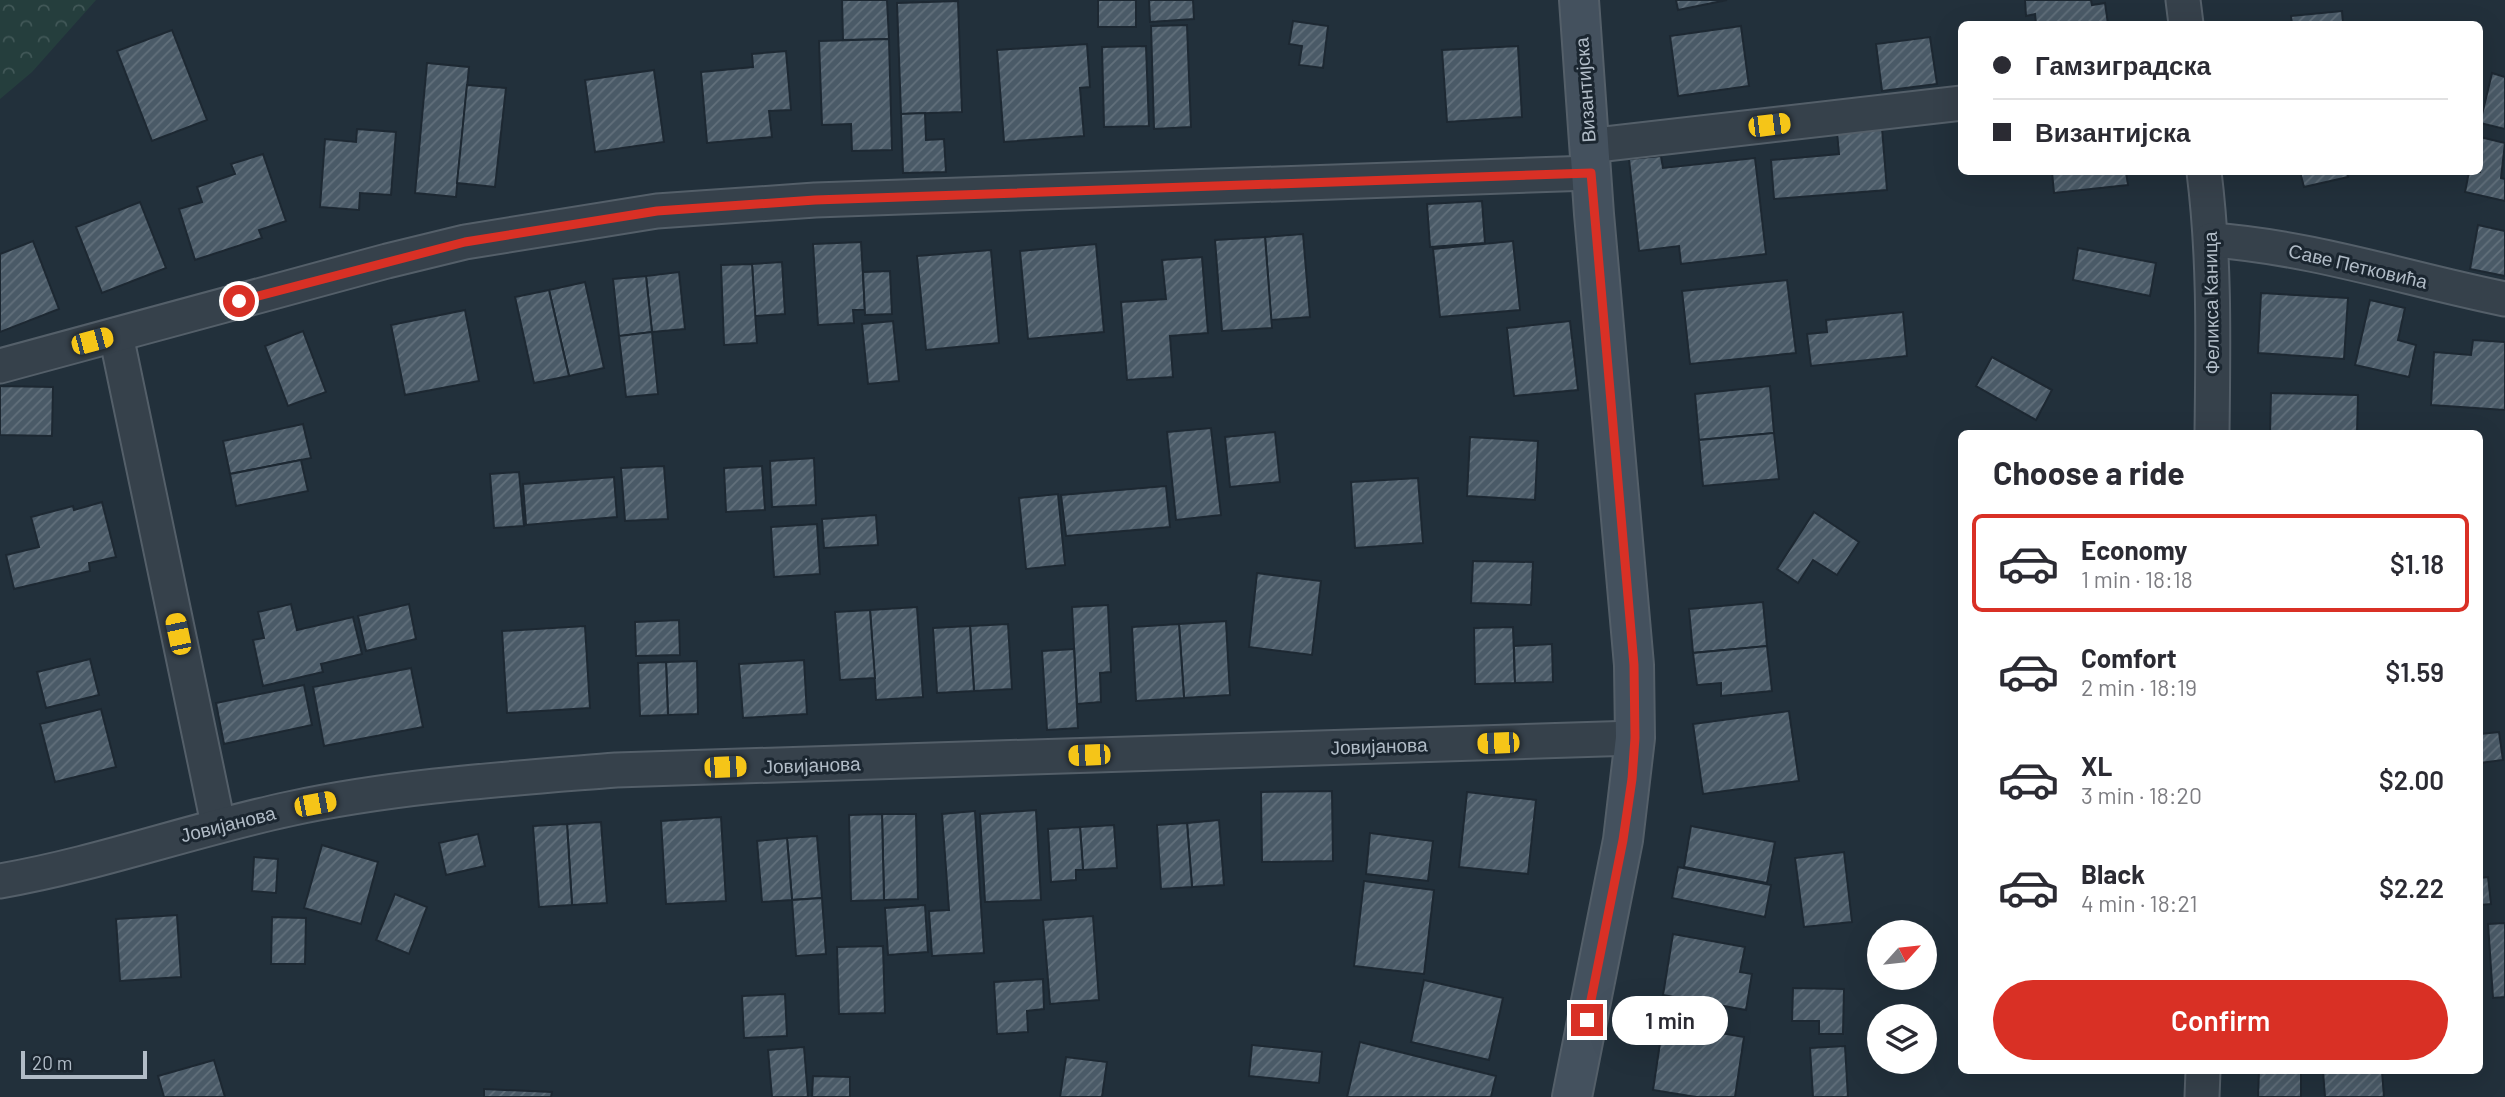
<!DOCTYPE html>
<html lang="en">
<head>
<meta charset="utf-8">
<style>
  :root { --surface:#fff; --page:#f7f7f7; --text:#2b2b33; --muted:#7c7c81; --line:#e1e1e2; --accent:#d93025 }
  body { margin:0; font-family:Barlow,sans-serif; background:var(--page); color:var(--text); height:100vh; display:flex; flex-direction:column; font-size:26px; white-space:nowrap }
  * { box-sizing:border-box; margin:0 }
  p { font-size:23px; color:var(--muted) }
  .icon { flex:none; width:38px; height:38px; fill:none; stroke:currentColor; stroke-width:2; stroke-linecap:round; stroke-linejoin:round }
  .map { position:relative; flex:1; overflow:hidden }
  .details { position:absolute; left:1958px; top:430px; width:525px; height:644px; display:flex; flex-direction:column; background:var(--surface); border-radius:10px; box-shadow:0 7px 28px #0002 }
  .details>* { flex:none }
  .banner { position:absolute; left:1958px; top:21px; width:525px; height:154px; border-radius:10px; box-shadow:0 7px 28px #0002; display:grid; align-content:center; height:154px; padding:0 35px; background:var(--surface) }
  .needle { width:46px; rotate:63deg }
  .controls { position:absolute; left:1867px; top:920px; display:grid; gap:14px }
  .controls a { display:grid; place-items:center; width:70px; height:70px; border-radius:50%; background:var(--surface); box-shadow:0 7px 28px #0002; font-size:35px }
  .scale { position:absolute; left:21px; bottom:18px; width:126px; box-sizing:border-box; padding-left:7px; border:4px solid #b1bcc7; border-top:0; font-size:19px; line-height:24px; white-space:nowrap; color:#b1bcc7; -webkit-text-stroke:5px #1b2630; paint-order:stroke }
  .end { position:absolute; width:32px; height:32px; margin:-16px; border:9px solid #d93025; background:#fff; box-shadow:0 0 0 4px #fff }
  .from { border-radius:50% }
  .bubble { position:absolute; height:49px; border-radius:24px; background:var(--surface); box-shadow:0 7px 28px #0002; font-size:23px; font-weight:600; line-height:49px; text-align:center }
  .car { position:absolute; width:21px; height:42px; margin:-21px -10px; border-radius:9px; box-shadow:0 0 5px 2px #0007; background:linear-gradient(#f5c518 24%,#345 0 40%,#f5c518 0 76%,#345 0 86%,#f5c518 0) }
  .banner b { display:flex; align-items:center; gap:24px; height:66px; font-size:26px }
  .banner b+b { border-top:2px solid var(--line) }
  .banner i { width:18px; height:18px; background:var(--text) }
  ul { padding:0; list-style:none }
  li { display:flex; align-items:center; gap:21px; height:98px; margin:0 14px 10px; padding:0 21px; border:4px solid transparent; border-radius:10px }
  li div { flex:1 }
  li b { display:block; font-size:26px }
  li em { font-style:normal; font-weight:600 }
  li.current { border-color:var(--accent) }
  li>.icon { width:63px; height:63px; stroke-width:1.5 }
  h2 { padding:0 35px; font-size:32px; line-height:84px }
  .cta { display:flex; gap:14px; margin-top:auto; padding:14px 35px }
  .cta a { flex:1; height:80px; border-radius:42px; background:var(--accent); color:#fff; font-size:28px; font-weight:600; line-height:80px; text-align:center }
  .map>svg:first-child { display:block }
</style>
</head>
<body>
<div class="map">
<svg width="2505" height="1097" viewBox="0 0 2505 1097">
  <defs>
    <pattern id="forest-crowns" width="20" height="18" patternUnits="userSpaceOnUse" patternTransform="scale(1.75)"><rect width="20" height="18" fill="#253e3d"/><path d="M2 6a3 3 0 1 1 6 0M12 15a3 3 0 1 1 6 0" fill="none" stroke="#425858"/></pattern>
    <pattern id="building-hatch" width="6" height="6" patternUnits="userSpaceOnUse" patternTransform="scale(1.75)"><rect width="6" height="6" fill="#4a5a67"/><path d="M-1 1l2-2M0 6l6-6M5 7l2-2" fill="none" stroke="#62707b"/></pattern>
  </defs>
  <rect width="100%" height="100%" fill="#22303b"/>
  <polygon fill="url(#forest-crowns)" points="0,0 96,0 32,72 0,99"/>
  <g fill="url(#building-hatch)" stroke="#1d2832" stroke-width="2">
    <polygon points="842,0 887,0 889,39 843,40"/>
    <rect x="1098" y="0" width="38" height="27"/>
    <polygon points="1149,0 1193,0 1194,19 1150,22"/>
    <polygon points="1676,0 1727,0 1678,10"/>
    <polygon points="2025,0 2091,0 2092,5 2105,3 2108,24 2036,24 2035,14 2026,16"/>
    <polygon points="958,1 962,112 901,114 897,3"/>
    <polygon points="2342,11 2343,24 2292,24 2291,16"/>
    <polygon points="1293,21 1328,26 1323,68 1299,65 1302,46 1289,44"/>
    <polygon points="1187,25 1191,127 1154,129 1151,26"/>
    <polygon points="1741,26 1749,86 1678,96 1670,36"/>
    <polygon points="172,30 207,120 152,141 117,51"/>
    <polygon points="1930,37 1937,84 1882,91 1876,44"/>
    <polygon points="889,39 892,150 852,151 851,124 822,125 819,41"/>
    <polygon points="1087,44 1090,87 1080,88 1084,136 1004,142 997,50"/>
    <polygon points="1146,46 1149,126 1104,127 1102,47"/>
    <polygon points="1518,46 1522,117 1447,122 1442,50"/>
    <polygon points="786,51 791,110 769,111 772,137 707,143 701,72 753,67 752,54"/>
    <polygon points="427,63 469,67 456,197 415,193"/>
    <polygon points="654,70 664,142 595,152 585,80"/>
    <polygon points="2492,73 2505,77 2505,129 2480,123"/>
    <polygon points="467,85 506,88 495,187 457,183"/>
    <polygon points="925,113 926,140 944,139 946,172 903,173 901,114"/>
    <polygon points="1882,128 1887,190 1774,199 1771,160 1839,154 1837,132"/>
    <polygon points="357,129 396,132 391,195 360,193 359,210 320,207 325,139 356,142"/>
    <polygon points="2480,137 2505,143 2501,178 2505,179 2505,201 2465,192 2469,172 2480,172"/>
    <polygon points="263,154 286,221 259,230 262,238 195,260 179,209 202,202 197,187 235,174 231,164"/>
    <polygon points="1661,156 1663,168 1755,158 1766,254 1681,264 1679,246 1639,251 1629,159"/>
    <polygon points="2052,172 2126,172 2128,185 2054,193"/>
    <polygon points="2300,172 2347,172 2348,177 2304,187"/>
    <polygon points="1482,201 1485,243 1430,247 1427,204"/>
    <polygon points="140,202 166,268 102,293 76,227"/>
    <polygon points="2478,225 2505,231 2505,276 2470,269"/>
    <polygon points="1303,234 1310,317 1271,320 1265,237"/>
    <polygon points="1265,237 1272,328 1222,331 1215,240"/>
    <polygon points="33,241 59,309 0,332 0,254"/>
    <polygon points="1513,241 1520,310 1440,317 1433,249"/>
    <polygon points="861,242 865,310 853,310 854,323 818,325 813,244"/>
    <polygon points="1096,244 1104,332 1028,339 1020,251"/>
    <polygon points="2078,248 2156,263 2150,296 2073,280"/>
    <polygon points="991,250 999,343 926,350 917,256"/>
    <polygon points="1202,257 1208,333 1170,336 1173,377 1127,380 1121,302 1166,299 1162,260"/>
    <polygon points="782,262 785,314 755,316 752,264"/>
    <polygon points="752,264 757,343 724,345 721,265"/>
    <polygon points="890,271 892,314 865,315 863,272"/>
    <polygon points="679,272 685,329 652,332 646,276"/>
    <polygon points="646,276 652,332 619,336 613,279"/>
    <polygon points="1787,280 1796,353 1690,364 1682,291"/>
    <polygon points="585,282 604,368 569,376 549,290"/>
    <polygon points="549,290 569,376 534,383 515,297"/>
    <polygon points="2261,293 2348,298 2344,359 2258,353"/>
    <polygon points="2370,300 2405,308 2398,340 2416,345 2409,377 2355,365"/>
    <polygon points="465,310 479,381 405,395 391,325"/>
    <polygon points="1903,312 1907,356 1811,366 1807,334 1827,332 1826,320"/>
    <polygon points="893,321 899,381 868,384 862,324"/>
    <polygon points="1570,321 1578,390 1514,396 1507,328"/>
    <polygon points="303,331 326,392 288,406 265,346"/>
    <polygon points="652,332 658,394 626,397 619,336"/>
    <polygon points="2473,340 2505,342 2505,410 2431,405 2434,352 2471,355"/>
    <polygon points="1992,357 2052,390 2036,420 1976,386"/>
    <polygon points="0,386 53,387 52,436 0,435"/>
    <polygon points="1770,386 1774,433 1699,440 1695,394"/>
    <polygon points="2271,393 2358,395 2357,434 2270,434"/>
    <polygon points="303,424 311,458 230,474 223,441"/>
    <polygon points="1211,428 1221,515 1176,520 1167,432"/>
    <polygon points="1275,432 1280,482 1230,487 1225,437"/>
    <polygon points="1774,433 1779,479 1703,486 1699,440"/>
    <polygon points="1470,437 1538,441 1535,500 1467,496"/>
    <polygon points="814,458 816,505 772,507 770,461"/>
    <polygon points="301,460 308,491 236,506 230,474"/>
    <polygon points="664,466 668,519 625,521 621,468"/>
    <polygon points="762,466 765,510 726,512 724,468"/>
    <polygon points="519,472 524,526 494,528 490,474"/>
    <polygon points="614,477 617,517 526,525 523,484"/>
    <polygon points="1418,478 1423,543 1355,548 1351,482"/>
    <polygon points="1166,486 1170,527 1066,536 1061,495"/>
    <polygon points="1058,494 1065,565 1026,569 1019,498"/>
    <polygon points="102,502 116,557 89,563 90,571 14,589 6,555 39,547 31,517 73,506 74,510"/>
    <polygon points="1814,512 1859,542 1837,575 1813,560 1798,583 1777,569"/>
    <polygon points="876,515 878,545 824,548 822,519"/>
    <polygon points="817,524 820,574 774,577 771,527"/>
    <polygon points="1473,561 1533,562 1531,605 1471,603"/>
    <polygon points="1257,573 1321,581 1312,655 1249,647"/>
    <polygon points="1763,602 1767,646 1693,653 1689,609"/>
    <polygon points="291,604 297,630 353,617 362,654 321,664 323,672 263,686 253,640 264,638 258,612"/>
    <polygon points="409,604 416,639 366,651 358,616"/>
    <polygon points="1108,605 1111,672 1100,673 1101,702 1077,704 1072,607"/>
    <polygon points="917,607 923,697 876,700 870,610"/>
    <polygon points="870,610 875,678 840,680 835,612"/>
    <polygon points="679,620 680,655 636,656 635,622"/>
    <polygon points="1226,621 1230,695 1184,698 1179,624"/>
    <polygon points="1008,624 1012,689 974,691 970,626"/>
    <polygon points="1179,624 1184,698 1136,701 1132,627"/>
    <polygon points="585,626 590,708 507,713 502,631"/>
    <polygon points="970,626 974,691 937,693 933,628"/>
    <polygon points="1513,627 1515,683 1475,684 1474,628"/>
    <polygon points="1552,644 1553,682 1515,683 1514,646"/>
    <polygon points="1767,646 1772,691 1721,696 1721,683 1697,685 1693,653"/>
    <polygon points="1074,649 1078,728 1047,730 1042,651"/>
    <polygon points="90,659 99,695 46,708 37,672"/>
    <polygon points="804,660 807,714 743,718 739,664"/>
    <polygon points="697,661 698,714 668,715 666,662"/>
    <polygon points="666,662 668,715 640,716 638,663"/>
    <polygon points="411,668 423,727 324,746 313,687"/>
    <polygon points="304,685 312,725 224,744 216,703"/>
    <polygon points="101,709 116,767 55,782 40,724"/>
    <polygon points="1789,711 1799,781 1703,794 1693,724"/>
    <polygon points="2499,732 2503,760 2480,763 2480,734"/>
    <polygon points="1332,791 1333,861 1262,862 1261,792"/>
    <polygon points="1467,792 1536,800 1528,874 1459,867"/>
    <polygon points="1036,810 1041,900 985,902 980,814"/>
    <polygon points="975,811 984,953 932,956 929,911 949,910 942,814"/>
    <polygon points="882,814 916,814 918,899 884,900"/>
    <polygon points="882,814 884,900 851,901 849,815"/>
    <polygon points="721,817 726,901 666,904 661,821"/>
    <polygon points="1219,820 1224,885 1192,887 1187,823"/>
    <polygon points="601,822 607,903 572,905 567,824"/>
    <polygon points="1187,823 1192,887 1161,889 1157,825"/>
    <polygon points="567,824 572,905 539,907 533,826"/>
    <polygon points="1114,825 1117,868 1083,870 1080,827"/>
    <polygon points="1691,826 1775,842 1767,883 1684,867"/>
    <polygon points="1080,827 1083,870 1076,870 1076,880 1051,882 1048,829"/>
    <polygon points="1370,833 1433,841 1428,881 1366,874"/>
    <polygon points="478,834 485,866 446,875 439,843"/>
    <polygon points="817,836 822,898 792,900 787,838"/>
    <polygon points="787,838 792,900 762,902 757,841"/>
    <polygon points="322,845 378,862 361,924 304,908"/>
    <polygon points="1844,852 1852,922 1804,927 1795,858"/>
    <polygon points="254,857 278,859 276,893 252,891"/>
    <polygon points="1678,867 1771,885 1765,917 1672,898"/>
    <polygon points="2488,877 2491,904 2480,905 2480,878"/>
    <polygon points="1364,881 1434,890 1424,974 1354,966"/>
    <polygon points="395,894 427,907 409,954 376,940"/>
    <polygon points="822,898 826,954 796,956 792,900"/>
    <polygon points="925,905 928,952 888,955 885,908"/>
    <polygon points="177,915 181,977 120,981 116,919"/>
    <polygon points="1093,916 1099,1000 1050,1004 1043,920"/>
    <polygon points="272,917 306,918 305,964 271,964"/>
    <polygon points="2505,923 2505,997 2493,998 2488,924"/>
    <polygon points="1673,934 1745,947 1740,972 1752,974 1746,1010 1663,995"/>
    <polygon points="883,946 885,1013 839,1014 837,947"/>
    <polygon points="1043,979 1044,1009 1027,1011 1028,1032 997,1034 994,982"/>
    <polygon points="1424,980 1503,998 1489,1060 1411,1042"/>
    <polygon points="1793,988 1844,989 1843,1034 1819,1034 1819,1021 1792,1021"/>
    <polygon points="785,994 787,1036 744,1038 742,996"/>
    <polygon points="1663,1023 1744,1037 1735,1097 1696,1097 1653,1090"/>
    <polygon points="1360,1042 1496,1076 1491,1097 1347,1097"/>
    <polygon points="1252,1045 1322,1052 1319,1083 1249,1076"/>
    <polygon points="1845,1046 1848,1097 1813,1097 1810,1048"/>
    <polygon points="804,1047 808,1097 772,1097 768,1050"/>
    <polygon points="1066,1057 1107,1062 1102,1097 1060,1097"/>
    <polygon points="214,1060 225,1097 164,1097 158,1076"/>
    <polygon points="2259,1071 2301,1071 2301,1097 2258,1097"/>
    <polygon points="2323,1071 2382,1071 2384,1097 2325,1097"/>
    <polygon points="813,1076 850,1077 850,1097 812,1097"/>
    <polygon points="484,1089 552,1092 551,1097 484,1097"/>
  </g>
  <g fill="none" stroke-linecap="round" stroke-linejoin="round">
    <defs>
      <g id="street">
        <polyline points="2183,0 2186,24"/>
        <polyline points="1588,146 1962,103"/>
        <path d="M2204,172c11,87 9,174 8,262"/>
        <path d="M2211,240c100,7 196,39 294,59"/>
        <polyline points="116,335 218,824"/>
        <polyline points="0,366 387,261 465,242 657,211 815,200 1591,173"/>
        <path d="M0,881c98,-17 191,-51 289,-72 107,-23 217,-30 327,-39l1019,-32"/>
        <polyline points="2202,1097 2203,1071"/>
      </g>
      <polyline id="secondary" points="1572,1097 1623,840 1635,738 1634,665 1594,214 1579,0"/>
    </defs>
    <use href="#street" stroke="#545f69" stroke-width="37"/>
    <use href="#secondary" stroke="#545f69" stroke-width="42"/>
    <use href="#street" stroke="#36414b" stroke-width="33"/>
    <use href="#secondary" stroke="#44515e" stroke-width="38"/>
  </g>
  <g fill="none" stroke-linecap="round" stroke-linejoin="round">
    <polyline stroke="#d93025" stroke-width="9" points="239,301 465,242 657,211 815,200 1591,173 1634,665 1635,738 1632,779 1623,840 1587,1020"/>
  </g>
  <g text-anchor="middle" stroke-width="6" stroke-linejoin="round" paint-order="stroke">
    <g font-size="19" fill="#b1bcc7" stroke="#1b2630">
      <text transform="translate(1585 90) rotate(-94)" y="7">Византијска</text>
      <text transform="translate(2358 266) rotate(13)" y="7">Саве Петковића</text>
      <text transform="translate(2211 303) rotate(-91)" y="7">Феликса Каница</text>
      <text transform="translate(1379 746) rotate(-2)" y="7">Јовијанова</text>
      <text transform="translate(812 765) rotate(-2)" y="7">Јовијанова</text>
      <text transform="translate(228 824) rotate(-14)" y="7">Јовијанова</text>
    </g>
  </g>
</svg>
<div class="controls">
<a><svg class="needle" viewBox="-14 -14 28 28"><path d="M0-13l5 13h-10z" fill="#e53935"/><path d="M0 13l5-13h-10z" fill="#7c7c81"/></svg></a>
<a><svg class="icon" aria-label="layers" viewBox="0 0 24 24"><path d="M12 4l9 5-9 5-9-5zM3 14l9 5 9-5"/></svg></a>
</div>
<div class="scale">20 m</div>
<i class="end from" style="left:239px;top:301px"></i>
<i class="end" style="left:1587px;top:1020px"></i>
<div class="bubble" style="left:1612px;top:996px;width:116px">1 min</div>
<i class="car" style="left:1769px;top:125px;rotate:83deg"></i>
<i class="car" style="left:92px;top:341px;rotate:75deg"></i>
<i class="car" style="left:178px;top:634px;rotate:348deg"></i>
<i class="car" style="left:1498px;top:743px;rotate:268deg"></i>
<i class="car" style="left:1089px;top:755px;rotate:268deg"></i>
<i class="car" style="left:725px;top:767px;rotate:88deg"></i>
<i class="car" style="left:315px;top:804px;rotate:79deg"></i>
<div class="banner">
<b><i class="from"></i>Гамзиградска</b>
<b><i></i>Византијска</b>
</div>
<section class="details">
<h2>Choose a ride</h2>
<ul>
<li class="current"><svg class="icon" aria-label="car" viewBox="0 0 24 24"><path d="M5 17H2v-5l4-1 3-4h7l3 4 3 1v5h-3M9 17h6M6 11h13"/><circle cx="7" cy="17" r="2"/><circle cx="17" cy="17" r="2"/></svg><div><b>Economy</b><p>1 min · 18:18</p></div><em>$1.18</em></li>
<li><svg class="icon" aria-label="car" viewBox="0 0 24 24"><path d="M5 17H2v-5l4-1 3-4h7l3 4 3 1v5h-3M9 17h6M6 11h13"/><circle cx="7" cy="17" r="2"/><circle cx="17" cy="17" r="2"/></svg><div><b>Comfort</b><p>2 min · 18:19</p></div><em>$1.59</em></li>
<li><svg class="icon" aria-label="car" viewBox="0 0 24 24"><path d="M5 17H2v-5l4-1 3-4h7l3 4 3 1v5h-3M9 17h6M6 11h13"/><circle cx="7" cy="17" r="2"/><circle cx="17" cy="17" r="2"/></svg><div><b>XL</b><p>3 min · 18:20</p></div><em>$2.00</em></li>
<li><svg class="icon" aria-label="car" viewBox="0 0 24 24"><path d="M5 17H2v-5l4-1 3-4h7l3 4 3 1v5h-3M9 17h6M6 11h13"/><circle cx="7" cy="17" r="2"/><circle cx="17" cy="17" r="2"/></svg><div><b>Black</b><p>4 min · 18:21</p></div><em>$2.22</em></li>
</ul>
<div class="cta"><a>Confirm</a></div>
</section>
</div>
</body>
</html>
